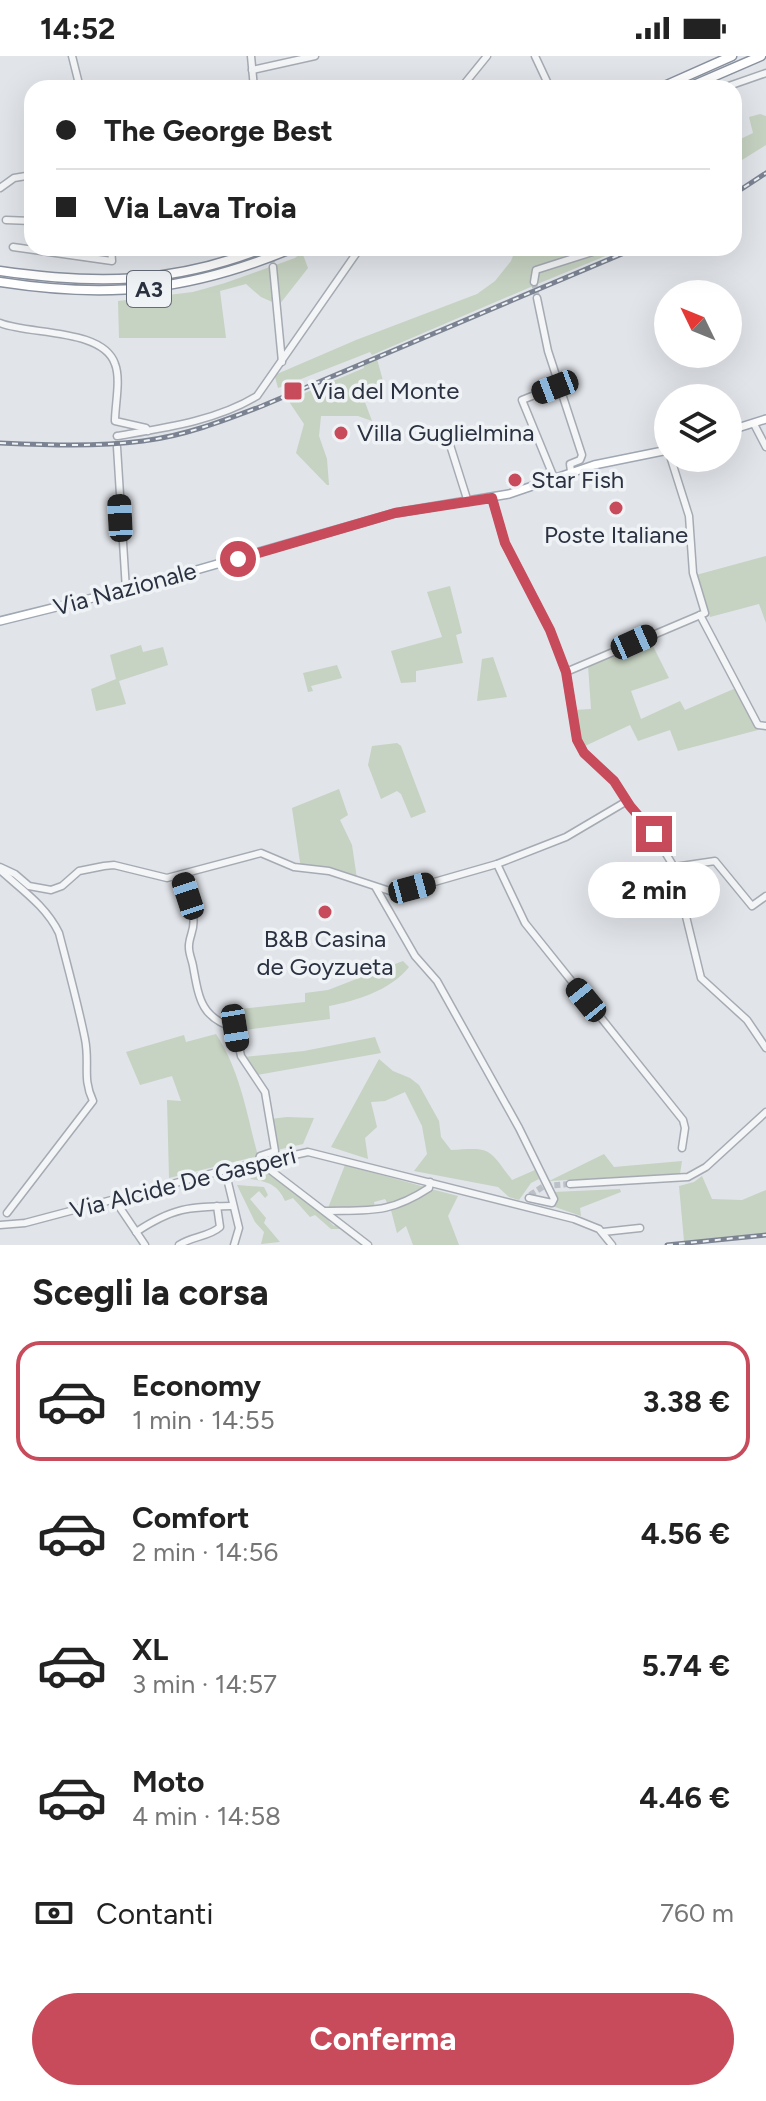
<!DOCTYPE html>
<html lang="it">
<head>
<meta charset="utf-8">
<style>
  :root { --surface:#fff; --page:#f6f6f6; --text:#222; --muted:#767676; --line:#e0e0e0; --accent:#c84b5b }
  body { margin:0; font-family:Figtree,sans-serif; background:var(--page); color:var(--text); height:100vh; display:flex; flex-direction:column; font-size:30px; white-space:nowrap }
  * { box-sizing:border-box; margin:0 }
  p { font-size:26px; color:var(--muted) }
  .icon { flex:none; width:44px; height:44px; fill:none; stroke:currentColor; stroke-width:2; stroke-linecap:round; stroke-linejoin:round }
  .map { position:relative; height:1189px; overflow:hidden }
  .details { display:flex; flex-direction:column; background:var(--surface); flex:1 }
  .details>* { flex:none }
  .banner { position:absolute; left:24px; top:24px; width:718px; height:176px; border-radius:24px; box-shadow:0 8px 32px #0002; display:grid; align-content:center; height:176px; padding:0 32px; background:var(--surface) }
  .needle { width:52px; rotate:313deg }
  .controls { position:absolute; left:654px; top:224px; display:grid; gap:16px }
  .controls a { display:grid; place-items:center; width:88px; height:88px; border-radius:50%; background:var(--surface); box-shadow:0 8px 32px #0002; font-size:40px }
  .end { position:absolute; width:36px; height:36px; margin:-18px; border:10px solid #c84b5b; background:#fff; box-shadow:0 0 0 4px #fff }
  .from { border-radius:50% }
  .bubble { position:absolute; height:56px; border-radius:28px; background:var(--surface); box-shadow:0 8px 32px #0002; font-size:26px; font-weight:700; line-height:56px; text-align:center }
  .car { position:absolute; width:24px; height:48px; margin:-24px -12px; border-radius:10px; box-shadow:0 0 6px 2px #0007; background:linear-gradient(#222 24%,#8ab4d8 0 40%,#222 0 76%,#8ab4d8 0 86%,#222 0) }
  .banner b { display:flex; align-items:center; gap:28px; height:76px; font-size:30px }
  .banner b+b { border-top:2px solid var(--line) }
  .banner i { width:20px; height:20px; background:var(--text) }
  ul { padding:0; list-style:none }
  li { display:flex; align-items:center; gap:24px; height:120px; margin:0 16px 12px; padding:0 16px; border:4px solid transparent; border-radius:24px }
  li div { flex:1 }
  li b { display:block; font-size:30px }
  li em { font-style:normal; font-weight:700 }
  li.on { border-color:var(--accent) }
  li>.icon { width:72px; height:72px; stroke-width:1.5 }
  h2 { padding:0 32px; font-size:36px; line-height:96px }
  .pay { display:flex; align-items:center; gap:20px; height:88px; padding:0 32px; font-size:30px }
  .pay p { margin-inline-start:auto }
  .button { display:flex; gap:16px; margin-top:auto; padding:16px 32px }
  .button a { flex:1; height:92px; border-radius:48px; background:var(--accent); color:#fff; font-size:32px; font-weight:700; line-height:92px; text-align:center }
  .status { display:flex; justify-content:space-between; align-items:center; height:56px; padding:0 40px; background:var(--surface); direction:ltr }
  .status svg { height:22px; fill:currentColor }
  .map>svg:first-child { display:block }
</style>
</head>
<body>
<div class="status"><b>14:52</b><svg viewBox="0 0 49 12"><path d="M0 12V9h3v3zM5 12V6h3v6zM10 12V3h3v9zM15 12V0h3v12zM26 1h20v11H26zM47 4h2v5h-2z"/></svg></div>
<div class="map">
<svg width="766" height="1189" viewBox="0 0 766 1189">
  <rect width="100%" height="100%" fill="#e1e4e9"/>
  <g fill="#c6d2c2">
    <polygon points="760,58 766,60 766,89 734,109 734,86 753,77 749,61"/>
    <polygon points="516,192 562,192 564,203 533,214 533,230 372,299 370,296 278,332 275,321 277,318 356,284 477,238 495,225 511,205"/>
    <polygon points="610,192 625,192 535,229 534,219 537,215"/>
    <polygon points="302,196 308,212 279,249 261,241 246,228 220,235 226,282 119,282 118,245 193,236 225,227 295,202"/>
    <polygon points="377,303 385,332 363,341 372,365 358,360 321,360 319,380 327,403 329,429 327,429 296,397 304,368 288,344 364,312 363,308"/>
    <polygon points="766,500 766,567 759,548 710,561 696,519"/>
    <polygon points="450,530 462,577 456,579 463,607 416,615 416,626 401,627 391,595 442,581 427,536"/>
    <polygon points="649,582 669,622 631,635 641,663 680,645 685,654 736,632 758,674 678,695 670,674 638,685 630,669 585,690 576,671 574,654 591,653 588,609"/>
    <polygon points="141,589 143,596 163,591 168,609 119,625 126,648 96,655 91,633 116,623 110,599"/>
    <polygon points="493,601 507,641 477,645 482,603"/>
    <polygon points="337,609 342,622 311,630 313,635 308,636 303,617"/>
    <polygon points="397,687 401,690 426,756 411,762 401,738 397,735 381,743 368,709 372,690"/>
    <polygon points="339,733 348,759 340,764 352,789 357,823 301,813 292,752"/>
    <path d="M403,905l6,6c-18,23 -53,34 -80,39l1,13 -85,11 -4,-21 64,-7v-9l23,-3z"/>
    <path d="M216,978c24,36 31,81 42,122l-89,22 -2,-78 14,1 -9,-25 -32,9 -14,-33 58,-17 2,7z"/>
    <polygon points="375,981 381,997 257,1019 244,1001 304,995"/>
    <path d="M379,1003l14,12 17,7 9,7 20,36 2,16 10,13c41,-3 37,-2 61,30l23,-10 4,9 -8,4 -12,17 -10,-3 -11,-10 -84,-16 13,-17 -5,-28 -17,-34 -20,9 -14,1 6,25 -12,11 3,21 -37,-12z"/>
    <polygon points="287,1061 314,1062 303,1088 277,1094 270,1063"/>
    <polygon points="604,1098 614,1111 682,1105 680,1118 549,1125"/>
    <polygon points="345,1109 425,1131 389,1150 385,1143 374,1146 375,1152 328,1152"/>
    <path d="M258,1113l13,4 60,45 -2,3 5,5 3,-3 18,14 -2,2 -12,-10h-10l-16,-14 -5,2 -17,-19 -8,3c-7,-16 -16,-19 -34,-22l-2,-7z"/>
    <polygon points="702,1120 712,1143 742,1144 766,1134 766,1178 684,1185 679,1130 694,1126"/>
    <polygon points="237,1129 264,1131 268,1139 265,1142 259,1135 250,1143 266,1162 264,1167 280,1186 261,1188 264,1176 255,1166"/>
    <polygon points="431,1133 458,1140 448,1160 459,1189 413,1189 406,1170 397,1177 391,1154"/>
    <polygon points="620,1133 621,1136 580,1152 581,1160 555,1151 553,1136"/>
  </g>
  <g fill="none" stroke-linecap="round" stroke-linejoin="round">
    <g stroke="#bcc0c7" stroke-width="6" stroke-dasharray="6 3" stroke-linecap="butt">
      <polyline points="270,192 273,211"/>
      <polyline points="534,226 537,242"/>
      <polyline points="530,1139 544,1130 570,1128"/>
    </g>
    <defs>
      <g id="minor">
        <polyline points="72,0 80,32"/>
        <polyline points="251,0 254,32"/>
        <polyline points="535,0 550,32"/>
        <polyline points="252,14 315,0"/>
        <polyline points="461,32 487,0"/>
        <polyline points="723,32 766,17"/>
        <polyline points="0,132 14,122 32,119"/>
        <polyline points="6,164 32,165"/>
        <polyline points="13,191 112,205 111,192"/>
        <polyline points="273,211 282,306"/>
        <polyline points="534,226 536,214 605,192"/>
        <polyline points="537,242 548,295 582,399 580,404 570,408 571,415"/>
        <path d="M0,267c28,12 103,5 115,41 6,15 0,41 0,57l31,7 2,3"/>
        <polyline points="754,368 766,391"/>
        <path d="M117,380c47,-8 99,-15 140,-40l103,-148"/>
        <polyline points="450,389 468,446"/>
        <polyline points="117,391 126,534"/>
        <polyline points="554,422 522,344 555,331"/>
        <polyline points="492,442 505,487 550,574 566,616 577,684 584,697 614,725 630,750 654,778 674,811 701,922 747,964 766,992"/>
        <polyline points="700,559 758,669 766,670"/>
        <polyline points="566,616 705,557 693,517 689,460 671,403"/>
        <polyline points="497,808 525,867 683,1064 685,1072 682,1092"/>
        <polyline points="0,811 15,818 29,830 51,834 62,830 79,815 104,810 114,809 167,822 261,797 294,811 329,815 396,837 497,808 566,781 627,745"/>
        <polyline points="674,811 715,805 752,850 766,840"/>
        <path d="M0,814c22,20 46,36 59,63 9,35 19,71 26,106 5,25 -3,39 8,62l-86,112"/>
        <path d="M181,819c4,14 8,28 12,42 3,12 -5,20 -4,31 0,6 3,12 4,18 6,33 8,52 42,62l6,28 24,36 10,59 -15,5 -2,6"/>
        <polyline points="376,832 415,900 437,925 519,1072 554,1143 552,1147 529,1142"/>
        <polyline points="264,1105 265,1110 368,1189"/>
        <polyline points="225,1114 239,1172 234,1189"/>
        <polyline points="570,1128 688,1121 706,1111 766,1056"/>
        <polyline points="114,1143 145,1189"/>
        <path d="M325,1155c45,-1 64,3 104,-23l1,-6"/>
        <polyline points="0,1169 25,1167 217,1116 308,1096 574,1163 599,1173 612,1189"/>
        <path d="M136,1176c38,-25 53,-25 97,-26"/>
        <polyline points="603,1176 640,1172"/>
        <path d="M179,1189c13,-9 30,-8 41,-18l-3,-21"/>
      </g>
      <g id="major">
        <polyline points="728,375 766,363"/>
        <polyline points="0,565 137,531 395,457 509,438 594,409 668,394"/>
      </g>
      <g id="highway">
        <polyline points="660,32 732,0"/>
        <polyline points="687,32 761,0"/>
        <path d="M0,215c97,14 172,13 264,-23"/>
        <path d="M0,226c110,17 190,9 293,-34"/>
      </g>
    </defs>
    <use href="#minor" stroke="#a6abb3" stroke-width="9"/>
    <use href="#major" stroke="#a0a8b4" stroke-width="10"/>
    <use href="#highway" stroke="#89919f" stroke-width="11"/>
    <use href="#minor" stroke="#f3f5f7" stroke-width="6"/>
    <use href="#major" stroke="#fff" stroke-width="7"/>
    <use href="#highway" stroke="#fff" stroke-width="8"/>
    <defs>
      <g id="rail">
        <polyline points="734,138 766,117"/>
        <path d="M0,387c48,2 96,4 143,-2 41,-5 80,-20 119,-35l374,-158"/>
        <polyline points="667,1189 766,1179"/>
      </g>
    </defs>
    <use href="#rail" stroke="#7b8392" stroke-width="5"/>
    <use href="#rail" stroke="#f0f3f6" stroke-width="2" stroke-dasharray="6" stroke-linecap="butt"/>
  </g>
  <g fill="none" stroke-linecap="round" stroke-linejoin="round">
    <polyline stroke="#c84b5b" stroke-width="10" points="238,503 395,457 492,442 505,487 550,574 566,616 577,684 584,697 614,725 630,750 654,778"/>
  </g>
  <g fill="#c84b5b" stroke="#f0f3f6" stroke-width="3">
    <rect x="283" y="325" width="20" height="20" rx="4"/>
    <circle cx="341" cy="377" r="8"/>
    <circle cx="515" cy="424" r="8"/>
    <circle cx="616" cy="452" r="8"/>
    <circle cx="325" cy="856" r="8"/>
  </g>
  <g text-anchor="middle" stroke-width="7" stroke-linejoin="round" paint-order="stroke">
    <rect fill="#f0f3f6" stroke="#656b77" stroke-width="2" x="127" y="215" width="44" height="36" rx="6"/>
    <g font-size="22" font-weight="bold" fill="#2a3140">
      <text x="149" y="241">A3</text>
    </g>
    <g font-size="24" fill="#2a3140" stroke="#f0f3f6" text-anchor="start">
      <text x="311" y="343">Via del Monte</text>
      <text x="357" y="385">Villa Guglielmina</text>
      <text x="531" y="432">Star Fish</text>
      <text x="616" y="487" text-anchor="middle">Poste Italiane</text>
      <text x="325" y="891" text-anchor="middle">B&amp;B Casina<tspan x="325" dy="28">de Goyzueta</tspan></text>
    </g>
    <g font-size="24" fill="#2a3140" stroke="#f0f3f6">
      <text transform="translate(125 533) rotate(-15)" y="8">Via Nazionale</text>
      <text transform="translate(183 1127) rotate(-14)" y="8">Via Alcide De Gasperi</text>
    </g>
  </g>
</svg>
<div class="controls">
<a><svg class="needle" viewBox="-14 -14 28 28"><path d="M0-13l5 13h-10z" fill="#e53935"/><path d="M0 13l5-13h-10z" fill="#767676"/></svg></a>
<a><svg class="icon" aria-label="layers" viewBox="0 0 24 24"><path d="M12 4l9 5-9 5-9-5zM3 14l9 5 9-5"/></svg></a>
</div>
<i class="end from" style="left:238px;top:503px"></i>
<i class="end" style="left:654px;top:778px"></i>
<div class="bubble" style="left:588px;top:806px;width:132px">2 min</div>
<i class="car" style="left:555px;top:331px;rotate:249deg"></i>
<i class="car" style="left:120px;top:462px;rotate:357deg"></i>
<i class="car" style="left:634px;top:586px;rotate:66deg"></i>
<i class="car" style="left:412px;top:832px;rotate:75deg"></i>
<i class="car" style="left:188px;top:840px;rotate:342deg"></i>
<i class="car" style="left:586px;top:944px;rotate:321deg"></i>
<i class="car" style="left:235px;top:972px;rotate:171deg"></i>
<div class="banner">
<b><i class="from"></i>The George Best</b>
<b><i></i>Via Lava Troia</b>
</div>
</div>
<section class="details">
<h2>Scegli la corsa</h2>
<ul>
<li class="on"><svg class="icon" aria-label="car" viewBox="0 0 24 24"><path d="M5 17H2v-5l4-1 3-4h7l3 4 3 1v5h-3M9 17h6M6 11h13"/><circle cx="7" cy="17" r="2"/><circle cx="17" cy="17" r="2"/></svg><div><b>Economy</b><p>1 min · 14:55</p></div><em>3.38 €</em></li>
<li><svg class="icon" aria-label="car" viewBox="0 0 24 24"><path d="M5 17H2v-5l4-1 3-4h7l3 4 3 1v5h-3M9 17h6M6 11h13"/><circle cx="7" cy="17" r="2"/><circle cx="17" cy="17" r="2"/></svg><div><b>Comfort</b><p>2 min · 14:56</p></div><em>4.56 €</em></li>
<li><svg class="icon" aria-label="car" viewBox="0 0 24 24"><path d="M5 17H2v-5l4-1 3-4h7l3 4 3 1v5h-3M9 17h6M6 11h13"/><circle cx="7" cy="17" r="2"/><circle cx="17" cy="17" r="2"/></svg><div><b>XL</b><p>3 min · 14:57</p></div><em>5.74 €</em></li>
<li><svg class="icon" aria-label="car" viewBox="0 0 24 24"><path d="M5 17H2v-5l4-1 3-4h7l3 4 3 1v5h-3M9 17h6M6 11h13"/><circle cx="7" cy="17" r="2"/><circle cx="17" cy="17" r="2"/></svg><div><b>Moto</b><p>4 min · 14:58</p></div><em>4.46 €</em></li>
</ul>
<div class="pay"><svg class="icon" aria-label="cash" viewBox="0 0 24 24"><path d="M3 7h18v10H3z"/><circle cx="12" cy="12" r="2"/></svg>Contanti<p>760 m</p></div>
<div class="button"><a>Conferma</a></div>
</section>
</body>
</html>
